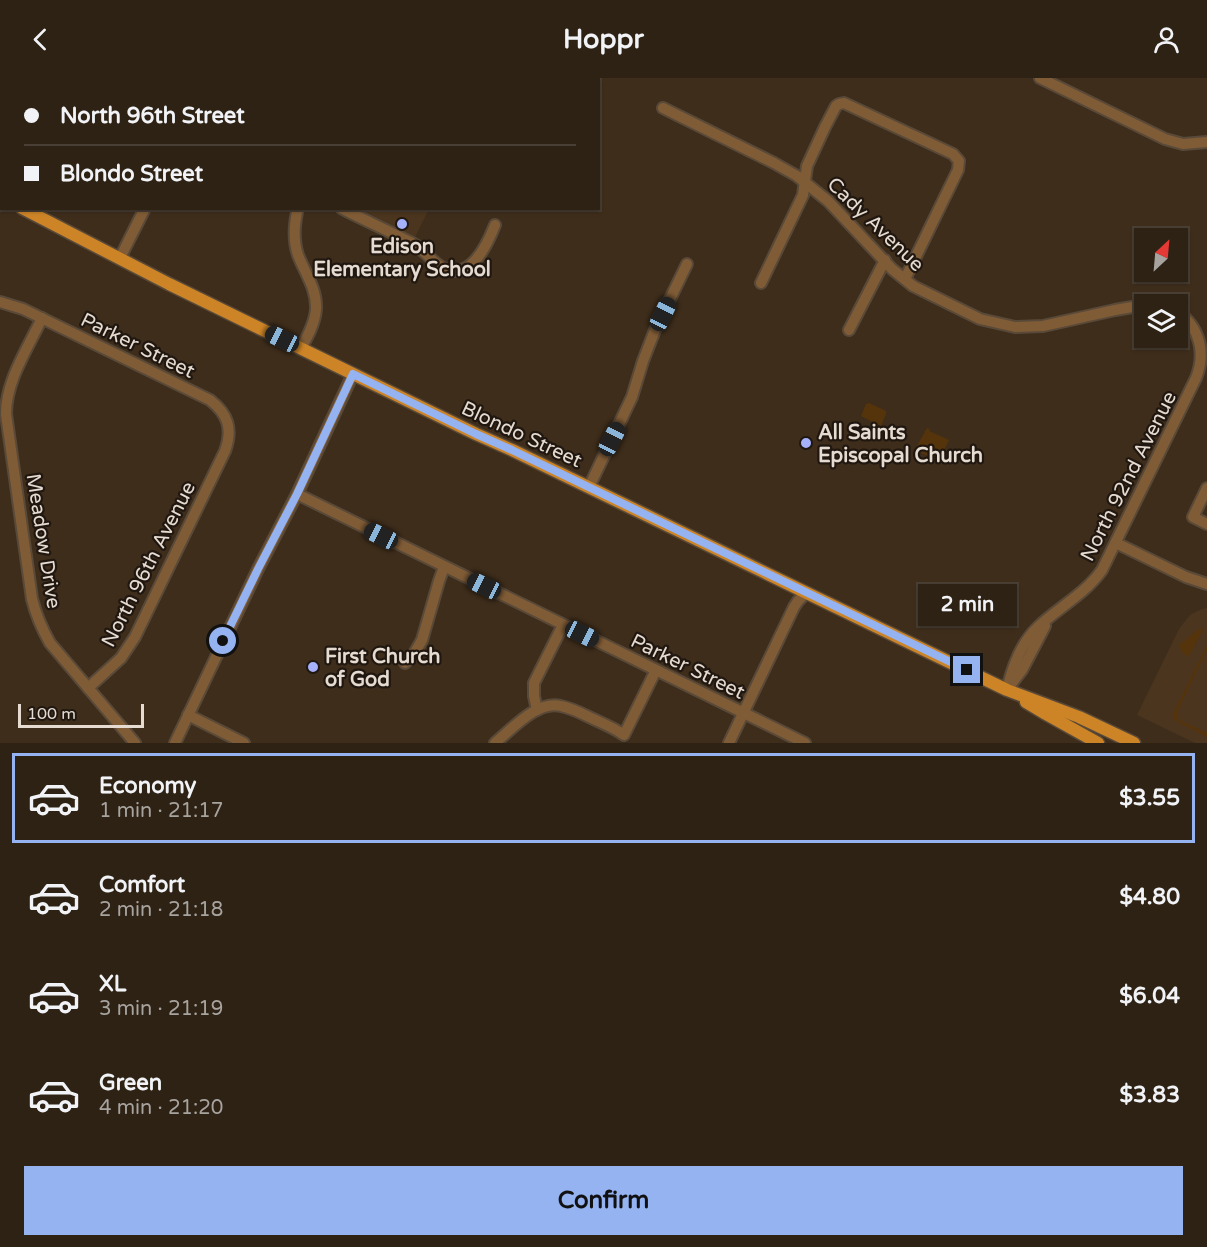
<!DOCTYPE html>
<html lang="en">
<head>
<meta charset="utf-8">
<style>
  :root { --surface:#2e2214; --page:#362a1d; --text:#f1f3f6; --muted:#a7a4a0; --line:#493f34; --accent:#95b2f1 }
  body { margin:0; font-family:"Varela Round",sans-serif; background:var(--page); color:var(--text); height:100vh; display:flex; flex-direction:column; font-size:22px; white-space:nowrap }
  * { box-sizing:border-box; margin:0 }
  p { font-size:20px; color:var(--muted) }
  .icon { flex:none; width:33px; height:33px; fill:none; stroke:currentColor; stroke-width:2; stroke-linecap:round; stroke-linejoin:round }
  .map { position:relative; height:665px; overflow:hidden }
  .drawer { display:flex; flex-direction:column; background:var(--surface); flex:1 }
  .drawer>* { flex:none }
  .banner { position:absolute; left:0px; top:0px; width:600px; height:132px; box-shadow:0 2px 4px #0004,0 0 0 2px var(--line); display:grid; align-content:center; height:132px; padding:0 24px; background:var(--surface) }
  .needle { width:39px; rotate:26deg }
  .controls { position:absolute; left:1134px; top:150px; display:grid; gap:12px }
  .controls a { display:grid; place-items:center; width:54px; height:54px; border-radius:0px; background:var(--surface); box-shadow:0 2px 4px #0004,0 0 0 2px var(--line); font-size:30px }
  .scale { position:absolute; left:18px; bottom:15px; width:126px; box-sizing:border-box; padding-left:6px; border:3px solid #e6dbd0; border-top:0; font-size:16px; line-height:21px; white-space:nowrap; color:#e6dbd0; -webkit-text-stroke:4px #1f1710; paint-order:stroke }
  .end { position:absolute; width:27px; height:27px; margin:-14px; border:8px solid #95b2f1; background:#111; box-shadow:0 0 0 3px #111 }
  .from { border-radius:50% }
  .bubble { position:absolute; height:42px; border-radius:0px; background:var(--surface); box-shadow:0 2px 4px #0004,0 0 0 2px var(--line); font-size:20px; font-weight:800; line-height:42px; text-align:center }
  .car { position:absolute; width:18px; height:36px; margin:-18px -9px; border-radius:8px; box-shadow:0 0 4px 2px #0007; background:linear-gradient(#222 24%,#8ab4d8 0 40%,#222 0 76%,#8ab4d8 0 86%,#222 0) }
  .banner b { display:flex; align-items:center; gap:21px; height:57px; font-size:22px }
  .banner b+b { border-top:2px solid var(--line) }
  .banner i { width:15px; height:15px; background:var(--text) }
  ul { padding:10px 0 0; list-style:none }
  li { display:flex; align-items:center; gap:18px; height:90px; margin:0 12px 9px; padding:0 12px; border:3px solid transparent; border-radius:0px }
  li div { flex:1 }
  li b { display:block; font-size:22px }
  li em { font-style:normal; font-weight:800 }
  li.selected { border-color:var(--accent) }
  li>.icon { width:54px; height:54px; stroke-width:1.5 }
  .primary-button { display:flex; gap:12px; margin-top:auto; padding:12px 24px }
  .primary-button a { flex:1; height:69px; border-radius:0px; background:var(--accent); color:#111; font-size:24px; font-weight:800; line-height:69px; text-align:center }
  header { display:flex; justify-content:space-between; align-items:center; height:78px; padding:0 24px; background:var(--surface); font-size:27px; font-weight:800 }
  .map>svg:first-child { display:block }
</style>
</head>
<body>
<header><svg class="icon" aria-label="back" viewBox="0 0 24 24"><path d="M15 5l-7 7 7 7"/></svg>Hoppr<svg class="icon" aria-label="person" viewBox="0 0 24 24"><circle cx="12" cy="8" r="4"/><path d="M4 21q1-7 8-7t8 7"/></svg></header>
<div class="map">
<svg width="1207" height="665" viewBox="0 0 1207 665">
  <rect width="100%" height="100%" fill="#3e2d1b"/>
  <g fill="#4b351e">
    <polygon points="223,0 494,0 493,2 222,2"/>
    <polygon points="351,131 429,131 414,161"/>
    <polygon points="1207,530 1207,665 1195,665 1137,637 1179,551 1190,537 1202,531"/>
  </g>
  <g fill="#55340b">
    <polygon points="869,325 886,333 886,336 881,348 861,338 866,326"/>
    <polygon points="927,350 930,351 929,353 949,362 942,376 946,379 943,385 915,372"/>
    <polygon points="1200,550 1203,552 1188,579 1182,574 1179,567"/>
    <polygon points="1207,567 1207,572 1178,632 1177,637 1179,642 1207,655 1207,659 1178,644 1174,641 1173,636"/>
  </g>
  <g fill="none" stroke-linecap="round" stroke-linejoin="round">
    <defs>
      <g id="minor">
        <polyline points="1040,0 1165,61 1183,66 1207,64"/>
        <polyline points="21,2 21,0"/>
        <polyline points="208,2 208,0"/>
        <polyline points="663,30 774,85 797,98 828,123 892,191 913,208 980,241 1015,249 1043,248 1115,232 1144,227"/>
        <polyline points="0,83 2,79"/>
        <path d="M298,130c-4,16 -5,32 0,47 7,18 19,34 18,54 -1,14 -8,27 -15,39"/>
        <path d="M341,130c23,12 48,23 71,35 10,5 16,14 25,21 30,23 49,-16 58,-39"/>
        <polyline points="120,180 145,130"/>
        <polyline points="761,205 803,117 807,88 825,49 836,28 839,26 844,25 953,76 959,83 958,92 905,201"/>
        <path d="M0,224l23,7 187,91c18,14 23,29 15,51l-90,186 -14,21 -33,30"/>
        <polyline points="1152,226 1154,226"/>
        <path d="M42,240c-14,30 -36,62 -36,96l26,185c4,16 10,30 18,44l85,100"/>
        <polyline points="849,252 885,182"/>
        <polyline points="589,409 632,319 643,283 655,252 687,186"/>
        <polyline points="1207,410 1193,439 1207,446"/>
        <polyline points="297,416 805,665"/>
        <polyline points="1116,465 1186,499 1207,506"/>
        <polyline points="405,585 414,576 422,562 439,503 444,489"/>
        <polyline points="1009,609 1022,592 1045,548"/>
        <path d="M1007,612c5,-22 15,-48 31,-63 21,-20 47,-33 64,-57l94,-192c10,-25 4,-50 -18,-66"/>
        <polyline points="537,632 534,618 534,605 563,547"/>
        <polyline points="188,637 244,665"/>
        <polyline points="175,665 258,491 297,416 353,296"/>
        <path d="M495,665c17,-14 42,-43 66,-37 9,2 18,6 26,10 12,6 26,11 37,19l32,-65"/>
        <polyline points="729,665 794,529 798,523 806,515"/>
      </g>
      <g id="major">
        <polyline points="0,119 2,120"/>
        <polyline points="22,130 169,206 476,356 512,372 1007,612 1079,639 1134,665"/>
        <polyline points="1026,624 1046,636 1098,665"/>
      </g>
    </defs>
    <use href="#minor" stroke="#594938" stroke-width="14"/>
    <use href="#major" stroke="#594938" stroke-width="15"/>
    <use href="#minor" stroke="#805c36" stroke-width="10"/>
    <use href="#major" stroke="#cc8427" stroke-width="12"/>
  </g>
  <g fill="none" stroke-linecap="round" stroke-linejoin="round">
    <polyline stroke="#95b2f1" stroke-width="8" points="223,563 258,491 297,416 353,296 476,356 512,372 967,592"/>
  </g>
  <g fill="#a6b1fc" stroke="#1f1710" stroke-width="2">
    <circle cx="402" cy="146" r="6"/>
    <circle cx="806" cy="365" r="6"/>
    <circle cx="313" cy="589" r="6"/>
  </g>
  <g text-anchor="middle" stroke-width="4.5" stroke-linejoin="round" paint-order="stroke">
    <g font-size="20" fill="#e6dbd0" stroke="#1f1710">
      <text transform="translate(876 146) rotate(44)" y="7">Cady Avenue</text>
      <text transform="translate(138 267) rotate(26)" y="7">Parker Street</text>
      <text transform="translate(522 356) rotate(25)" y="7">Blondo Street</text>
      <text transform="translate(1128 398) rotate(-63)" y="7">North 92nd Avenue</text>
      <text transform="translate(44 463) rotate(81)" y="7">Meadow Drive</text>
      <text transform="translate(148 486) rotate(-63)" y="7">North 96th Avenue</text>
      <text transform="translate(688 588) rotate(26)" y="7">Parker Street</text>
    </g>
    <g font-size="20" font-weight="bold" fill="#e6dbd0" stroke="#1f1710" text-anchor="start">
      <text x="402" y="175" text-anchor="middle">Edison<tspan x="402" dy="23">Elementary School</tspan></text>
      <text x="818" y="361">All Saints<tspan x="818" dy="23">Episcopal Church</tspan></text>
      <text x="325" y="585">First Church<tspan x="325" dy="23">of God</tspan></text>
    </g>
  </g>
</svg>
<div class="controls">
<a><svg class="needle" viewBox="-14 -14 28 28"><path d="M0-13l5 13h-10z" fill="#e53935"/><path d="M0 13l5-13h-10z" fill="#a7a4a0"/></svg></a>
<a><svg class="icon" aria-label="layers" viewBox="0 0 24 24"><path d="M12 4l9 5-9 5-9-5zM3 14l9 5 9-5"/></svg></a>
</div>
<div class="scale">100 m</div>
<i class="end from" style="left:223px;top:563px"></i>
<i class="end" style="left:967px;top:592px"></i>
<div class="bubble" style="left:918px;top:506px;width:99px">2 min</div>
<i class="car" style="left:663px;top:236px;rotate:26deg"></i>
<i class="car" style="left:282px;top:261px;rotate:296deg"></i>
<i class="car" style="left:612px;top:361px;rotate:27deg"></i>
<i class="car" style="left:381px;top:458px;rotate:296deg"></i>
<i class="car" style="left:484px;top:508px;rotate:296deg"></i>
<i class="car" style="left:582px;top:556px;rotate:116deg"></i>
<div class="banner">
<b><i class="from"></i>North 96th Street</b>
<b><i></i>Blondo Street</b>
</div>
</div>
<section class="drawer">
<ul>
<li class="selected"><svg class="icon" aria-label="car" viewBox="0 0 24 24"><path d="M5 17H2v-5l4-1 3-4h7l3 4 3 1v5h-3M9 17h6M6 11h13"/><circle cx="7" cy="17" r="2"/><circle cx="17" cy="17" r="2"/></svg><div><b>Economy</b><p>1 min · 21:17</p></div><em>$3.55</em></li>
<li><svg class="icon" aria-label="car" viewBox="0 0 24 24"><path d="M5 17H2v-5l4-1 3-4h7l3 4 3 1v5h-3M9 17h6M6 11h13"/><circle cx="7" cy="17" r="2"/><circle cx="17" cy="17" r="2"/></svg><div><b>Comfort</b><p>2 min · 21:18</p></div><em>$4.80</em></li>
<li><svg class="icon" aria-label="car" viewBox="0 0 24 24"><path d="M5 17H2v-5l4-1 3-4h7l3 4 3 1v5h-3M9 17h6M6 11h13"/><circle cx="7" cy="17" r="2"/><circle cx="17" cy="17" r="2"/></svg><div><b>XL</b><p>3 min · 21:19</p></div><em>$6.04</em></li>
<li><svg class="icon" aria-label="car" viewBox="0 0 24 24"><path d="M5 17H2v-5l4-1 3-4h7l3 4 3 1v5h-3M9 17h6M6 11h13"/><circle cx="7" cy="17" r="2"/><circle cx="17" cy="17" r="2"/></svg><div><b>Green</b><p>4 min · 21:20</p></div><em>$3.83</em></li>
</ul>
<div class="primary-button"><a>Confirm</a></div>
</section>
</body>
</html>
